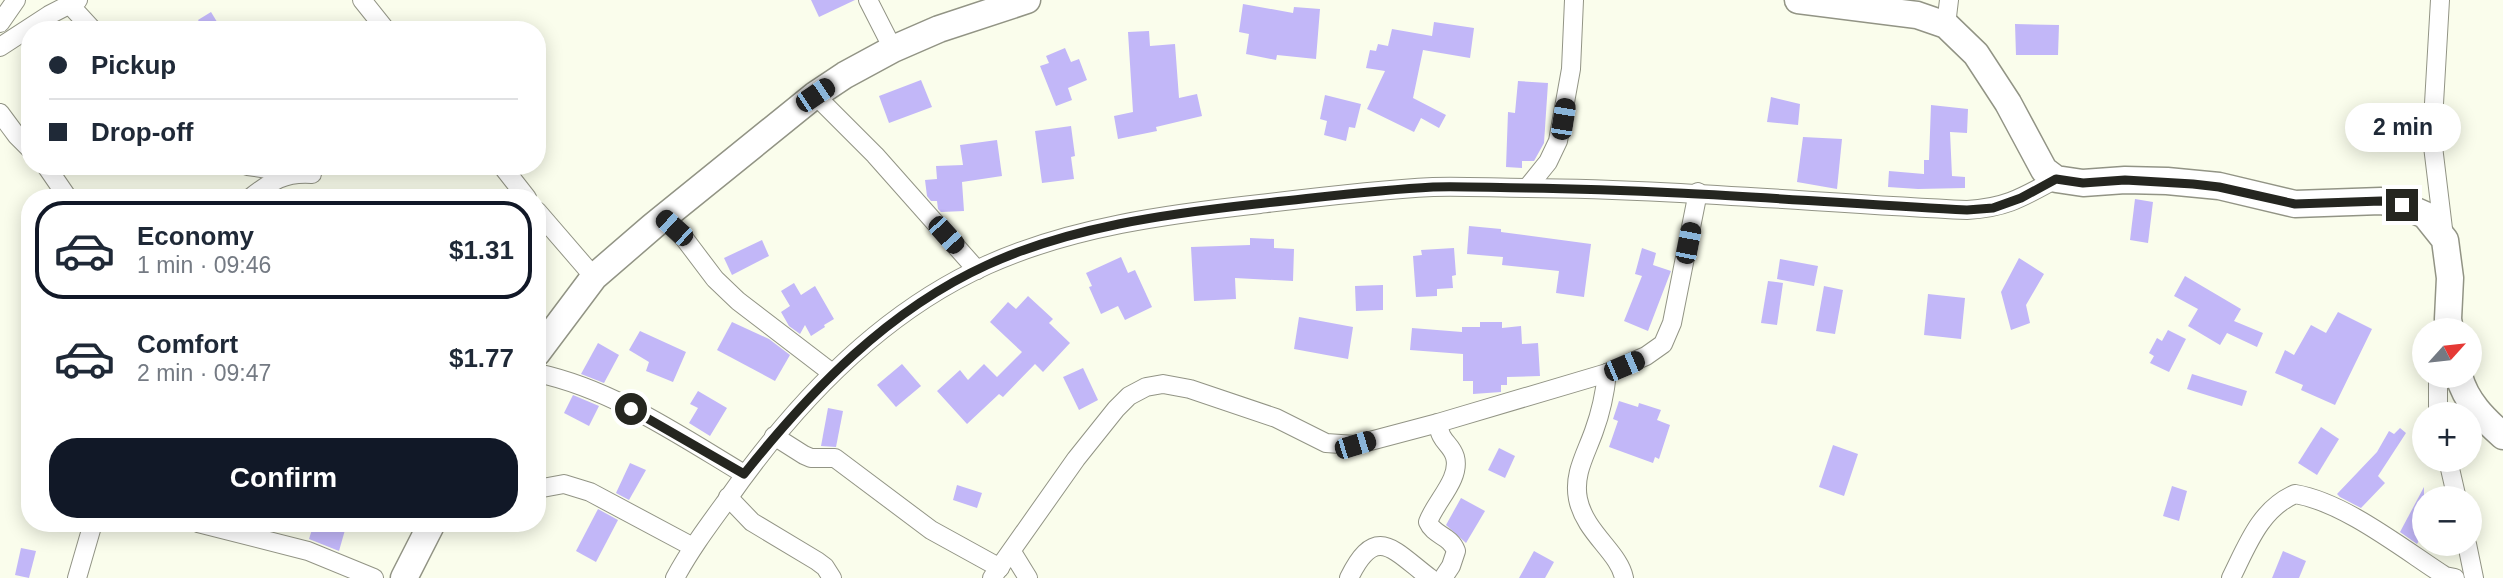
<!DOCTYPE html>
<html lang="en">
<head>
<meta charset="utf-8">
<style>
  :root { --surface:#fff; --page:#f2f2f3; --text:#1f2937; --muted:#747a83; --line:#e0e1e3; --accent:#111827 }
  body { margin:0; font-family:Helvetica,sans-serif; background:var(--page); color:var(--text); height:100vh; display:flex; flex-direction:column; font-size:26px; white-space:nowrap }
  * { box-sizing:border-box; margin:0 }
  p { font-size:23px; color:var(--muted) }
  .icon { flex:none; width:38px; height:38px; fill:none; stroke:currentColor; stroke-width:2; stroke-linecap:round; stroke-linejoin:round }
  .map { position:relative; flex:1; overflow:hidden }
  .sheet { position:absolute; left:21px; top:189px; width:525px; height:343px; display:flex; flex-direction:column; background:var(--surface); border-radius:28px; box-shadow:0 4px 18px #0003 }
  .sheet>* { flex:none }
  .hud { position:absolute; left:21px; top:21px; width:525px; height:154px; border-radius:28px; box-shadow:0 4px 18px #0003; display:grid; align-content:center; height:154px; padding:0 28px; background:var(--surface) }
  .needle { width:46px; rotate:63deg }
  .fabs { position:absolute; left:2412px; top:318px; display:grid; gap:14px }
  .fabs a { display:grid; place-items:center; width:70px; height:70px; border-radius:50%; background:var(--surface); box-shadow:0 4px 18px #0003; font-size:35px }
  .end { position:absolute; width:32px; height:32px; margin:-16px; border:9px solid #252620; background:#fff; box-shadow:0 0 0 4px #fff }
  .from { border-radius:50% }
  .bubble { position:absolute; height:49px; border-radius:24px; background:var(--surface); box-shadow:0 4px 18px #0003; font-size:23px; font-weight:700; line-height:49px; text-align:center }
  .car { position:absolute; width:21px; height:42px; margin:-21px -10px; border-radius:9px; box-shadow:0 0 5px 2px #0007; background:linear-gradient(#222 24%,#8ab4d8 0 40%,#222 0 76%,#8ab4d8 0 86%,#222 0) }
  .hud b { display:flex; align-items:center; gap:24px; height:66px; font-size:26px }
  .hud b+b { border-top:2px solid var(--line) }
  .hud i { width:18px; height:18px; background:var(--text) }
  ul { padding:12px 0 0; list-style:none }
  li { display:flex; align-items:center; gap:21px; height:98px; margin:0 14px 10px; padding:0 14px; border:4px solid transparent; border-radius:28px }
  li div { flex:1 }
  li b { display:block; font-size:26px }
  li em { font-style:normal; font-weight:700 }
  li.active { border-color:var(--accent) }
  li>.icon { width:63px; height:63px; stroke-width:1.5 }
  .button { display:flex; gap:14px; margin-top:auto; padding:14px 28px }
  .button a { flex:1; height:80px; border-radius:28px; background:var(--accent); color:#fff; font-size:28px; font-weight:700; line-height:80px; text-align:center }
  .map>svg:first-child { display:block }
</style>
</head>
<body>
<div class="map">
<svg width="2503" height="578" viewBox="0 0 2503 578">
  <rect width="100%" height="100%" fill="#fafdec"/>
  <g fill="#c2b7f8">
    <polygon points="811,0 855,0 819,17"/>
    <polygon points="1243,4 1293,13 1294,7 1320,9 1316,59 1277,55 1276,60 1246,54 1249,34 1239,32"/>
    <polygon points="211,12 222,30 205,30 198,20"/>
    <polygon points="1434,22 1474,28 1470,58 1423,50 1413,98 1446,115 1439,128 1421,118 1414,132 1367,109 1385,71 1366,68 1370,50 1376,51 1378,44 1388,46 1392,29 1432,36"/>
    <polygon points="2015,24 2059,25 2058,55 2016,55"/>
    <polygon points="1149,31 1150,46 1175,44 1179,98 1197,94 1202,116 1156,127 1157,131 1118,139 1114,116 1133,112 1128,32"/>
    <polygon points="1065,48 1071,62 1079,59 1087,80 1068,88 1072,100 1056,106 1040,66 1049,63 1046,56"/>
    <polygon points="921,80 932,107 889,123 879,96"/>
    <polygon points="1518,81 1548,83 1544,143 1534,161 1522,161 1522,168 1506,167 1508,112 1515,113"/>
    <polygon points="1325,95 1361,104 1355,128 1349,127 1346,141 1324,135 1327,121 1320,119"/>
    <polygon points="1771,97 1800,104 1798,125 1767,122"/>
    <polygon points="1931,105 1968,109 1967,133 1950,132 1952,176 1965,177 1965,188 1918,189 1888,187 1889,171 1924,174 1924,160 1929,160"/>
    <polygon points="1071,126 1075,156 1071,157 1074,179 1042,183 1035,131"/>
    <polygon points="1803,137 1842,139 1837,189 1797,182"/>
    <polygon points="997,140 1002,176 962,182 964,211 941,212 938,209 937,201 931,201 927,196 925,180 937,179 936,166 963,165 960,145"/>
    <polygon points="2135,199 2153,202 2148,243 2130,240"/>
    <polygon points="1469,226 1501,229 1501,232 1591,244 1584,297 1556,293 1559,271 1502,265 1503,257 1467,254"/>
    <polygon points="1250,238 1274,239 1274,248 1294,249 1293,281 1235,278 1236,299 1194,301 1191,247 1250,245"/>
    <polygon points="762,240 769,256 732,275 724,258"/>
    <polygon points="1454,248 1456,275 1452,276 1453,288 1437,289 1437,296 1416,297 1413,256 1422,255 1421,250"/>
    <polygon points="1642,248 1656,253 1653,265 1671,271 1648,331 1624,321 1642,276 1635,274"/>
    <polygon points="1121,257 1128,273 1135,270 1152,307 1125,320 1118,306 1101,314 1089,287 1092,286 1086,273"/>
    <polygon points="2019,258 2044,274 2026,305 2030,323 2011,330 2001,292"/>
    <polygon points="1780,259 1818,266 1814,286 1777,279"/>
    <polygon points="2185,276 2241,309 2234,321 2263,333 2257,347 2227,333 2220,345 2188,326 2198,309 2174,296"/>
    <polygon points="1768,281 1783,283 1777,325 1761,323"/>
    <polygon points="794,283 801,295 815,286 834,319 824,325 825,327 811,336 805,325 800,334 789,326 781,312 790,306 781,291"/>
    <polygon points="1383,285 1383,310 1356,311 1355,286"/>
    <polygon points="1824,286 1843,290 1835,334 1816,331"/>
    <polygon points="1928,294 1965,298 1961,339 1924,335"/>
    <polygon points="1028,296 1053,319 1049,323 1070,343 1043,372 1035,364 1003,397 999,394 967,424 937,391 960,370 968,380 984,364 997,377 1022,352 990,322 1008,302 1016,309"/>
    <polygon points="2338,312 2372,329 2335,405 2301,390 2303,385 2275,373 2285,350 2294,355 2311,325 2326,333"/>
    <polygon points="1299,317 1353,327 1348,359 1294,349"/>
    <polygon points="732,322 769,339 790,355 775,381 717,350"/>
    <polygon points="1480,322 1502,322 1502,328 1521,326 1522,344 1538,343 1540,376 1507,377 1507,385 1501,385 1501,392 1473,394 1473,381 1463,381 1463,354 1410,350 1412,328 1462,332 1462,327 1480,327"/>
    <polygon points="2168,330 2186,339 2169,372 2150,363 2154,356 2149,353 2157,338 2162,341"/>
    <polygon points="640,331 686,352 673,382 646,371 649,362 629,350"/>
    <polygon points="598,343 619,355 604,383 581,374"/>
    <polygon points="902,364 921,386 896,407 877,385"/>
    <polygon points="1083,368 1098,400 1079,410 1063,377"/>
    <polygon points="2192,374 2247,391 2242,406 2187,389"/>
    <polygon points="698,391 727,408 710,436 689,423 698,408 690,404"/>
    <polygon points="573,395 599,406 589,426 564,413"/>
    <polygon points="1619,401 1638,407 1639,403 1661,410 1657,420 1670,425 1659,459 1655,457 1653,463 1609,447 1618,421 1613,419"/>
    <polygon points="828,408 843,411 836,447 821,446"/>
    <polygon points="2321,427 2339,439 2317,475 2298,463"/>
    <polygon points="2400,428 2406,433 2378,476 2385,483 2361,508 2340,497 2337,494 2377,452 2389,431 2394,434"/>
    <polygon points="1833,445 1858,454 1844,496 1819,487"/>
    <polygon points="1499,448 1515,456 1505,478 1488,470"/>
    <polygon points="630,463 646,470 629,500 616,493"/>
    <polygon points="957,485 982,493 977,508 953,500"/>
    <polygon points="2172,486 2187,491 2179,521 2163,516"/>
    <polygon points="2424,487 2424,531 2417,544 2400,532"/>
    <polygon points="1461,498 1485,511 1466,543 1446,525"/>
    <polygon points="598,509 618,520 596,562 576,551"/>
    <polygon points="314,523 347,523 339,551 309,539"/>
    <polygon points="21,548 36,551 29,578 15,575"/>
    <polygon points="1534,551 1554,562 1545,578 1519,578"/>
    <polygon points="2283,551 2306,561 2299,578 2272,578"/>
  </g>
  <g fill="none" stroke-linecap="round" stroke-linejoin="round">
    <defs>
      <g id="street">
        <polyline points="362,0 386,30"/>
        <polyline points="868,0 893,49"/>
        <polyline points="2440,0 2432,138 2444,237"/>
        <polyline points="69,4 93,30"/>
        <polyline points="0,23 16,0"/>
        <polyline points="1946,25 1949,0"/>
        <polyline points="0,47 49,15 78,0"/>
        <polyline points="815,95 875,155 977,270"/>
        <polyline points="0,113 17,136 30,149"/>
        <polyline points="46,166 68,198"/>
        <polyline points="248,166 293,173"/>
        <polyline points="502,166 527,198"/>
        <polyline points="1527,188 1548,162 1558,141 1571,69 1574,0"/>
        <path d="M250,198c22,-17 34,-26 62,-24"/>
        <polyline points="537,211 594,277"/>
        <polyline points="663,218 684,238 715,279 738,301 832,373"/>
        <path d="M537,373c75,16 142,62 207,101"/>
        <path d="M1607,373c-2,20 -6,39 -13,58 -8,23 -21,43 -16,68 7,34 41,53 46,79"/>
        <polyline points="2438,376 2438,415"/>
        <path d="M1438,423c2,20 13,20 17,34 6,22 -20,45 -27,65 6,14 22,13 28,29l-5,15 -8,12"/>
        <polyline points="774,436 804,455 811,458 835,458 931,530 1000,568"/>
        <polyline points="2448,460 2457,499"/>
        <polyline points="537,489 564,484 590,492 693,547"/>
        <polyline points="728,497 752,522 817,561 825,567 832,578"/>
        <polyline points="198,523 308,551 374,578"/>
        <polyline points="2467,544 2474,578"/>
        <polyline points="1012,552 1028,578"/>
        <polyline points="77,578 93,523"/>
        <path d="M675,578c15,-28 33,-52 52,-78 67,-96 151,-186 260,-235 84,-38 182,-51 273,-61 58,-7 115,-14 173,-17 31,-1 63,1 94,1 147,1 293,15 440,22 39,-2 56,-13 89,-31"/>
        <polyline points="992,578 1076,459 1116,409 1129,396 1146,387 1163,384 1190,389 1276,418 1326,443 1355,445 1438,423 1607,373 1646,356 1663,344 1672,323 1698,192"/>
        <path d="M1349,578c27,-55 44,-28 81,0"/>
        <path d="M2231,578c16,-32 29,-69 64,-84 49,8 108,55 150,82l10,2"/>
      </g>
      <g id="secondary">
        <polyline points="1798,0 1917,15 1946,25 1976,54 2008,103 2044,170 2056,179 2083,183 2125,180 2167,181 2219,186 2295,204 2381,201 2402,205 2425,215 2445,240 2450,278 2448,319 2450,331"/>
        <polyline points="537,353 594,277 653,226 815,95 845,75 893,49 939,29 1027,0"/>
        <path d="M2459,376c7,26 25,43 44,60"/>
        <polyline points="404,578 432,523"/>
      </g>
    </defs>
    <use href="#street" stroke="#929485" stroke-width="20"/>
    <use href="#secondary" stroke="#929485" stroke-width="29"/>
    <use href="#street" stroke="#fff" stroke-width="18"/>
    <use href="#secondary" stroke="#fff" stroke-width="26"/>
  </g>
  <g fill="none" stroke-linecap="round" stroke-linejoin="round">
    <path stroke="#252620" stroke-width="9" d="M631,409l113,65c67,-84 144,-164 243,-209 83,-38 179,-51 269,-61 59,-6 118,-14 177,-17 31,-1 62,1 93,1 147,2 294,14 441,22l26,-2 28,-10 35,-19 27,4 42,-3 68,4 26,3 76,17 86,-3 21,4"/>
  </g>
</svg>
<div class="fabs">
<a><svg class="needle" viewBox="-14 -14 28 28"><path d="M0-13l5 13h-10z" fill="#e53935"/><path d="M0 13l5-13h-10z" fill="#747a83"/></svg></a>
<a>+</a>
<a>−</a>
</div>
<i class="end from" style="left:631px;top:409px"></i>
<i class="end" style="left:2402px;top:205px"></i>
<div class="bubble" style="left:2345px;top:103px;width:116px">2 min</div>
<i class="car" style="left:815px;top:95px;rotate:56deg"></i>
<i class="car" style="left:1563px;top:119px;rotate:9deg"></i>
<i class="car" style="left:674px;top:228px;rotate:312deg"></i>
<i class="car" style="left:946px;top:235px;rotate:138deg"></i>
<i class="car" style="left:1688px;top:243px;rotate:11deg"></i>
<i class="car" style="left:1624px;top:366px;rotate:67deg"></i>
<i class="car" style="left:1355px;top:445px;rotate:73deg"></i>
<div class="hud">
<b><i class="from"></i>Pickup</b>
<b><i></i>Drop-off</b>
</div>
<section class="sheet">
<ul>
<li class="active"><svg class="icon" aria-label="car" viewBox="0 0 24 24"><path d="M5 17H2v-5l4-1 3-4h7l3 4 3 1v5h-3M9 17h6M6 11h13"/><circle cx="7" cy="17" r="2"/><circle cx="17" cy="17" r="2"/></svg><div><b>Economy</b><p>1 min · 09:46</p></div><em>$1.31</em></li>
<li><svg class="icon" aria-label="car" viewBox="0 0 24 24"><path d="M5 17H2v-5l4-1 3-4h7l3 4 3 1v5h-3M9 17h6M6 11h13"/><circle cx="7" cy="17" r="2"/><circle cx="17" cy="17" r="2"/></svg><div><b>Comfort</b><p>2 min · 09:47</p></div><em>$1.77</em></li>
</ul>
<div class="button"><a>Confirm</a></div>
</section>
</div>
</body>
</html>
